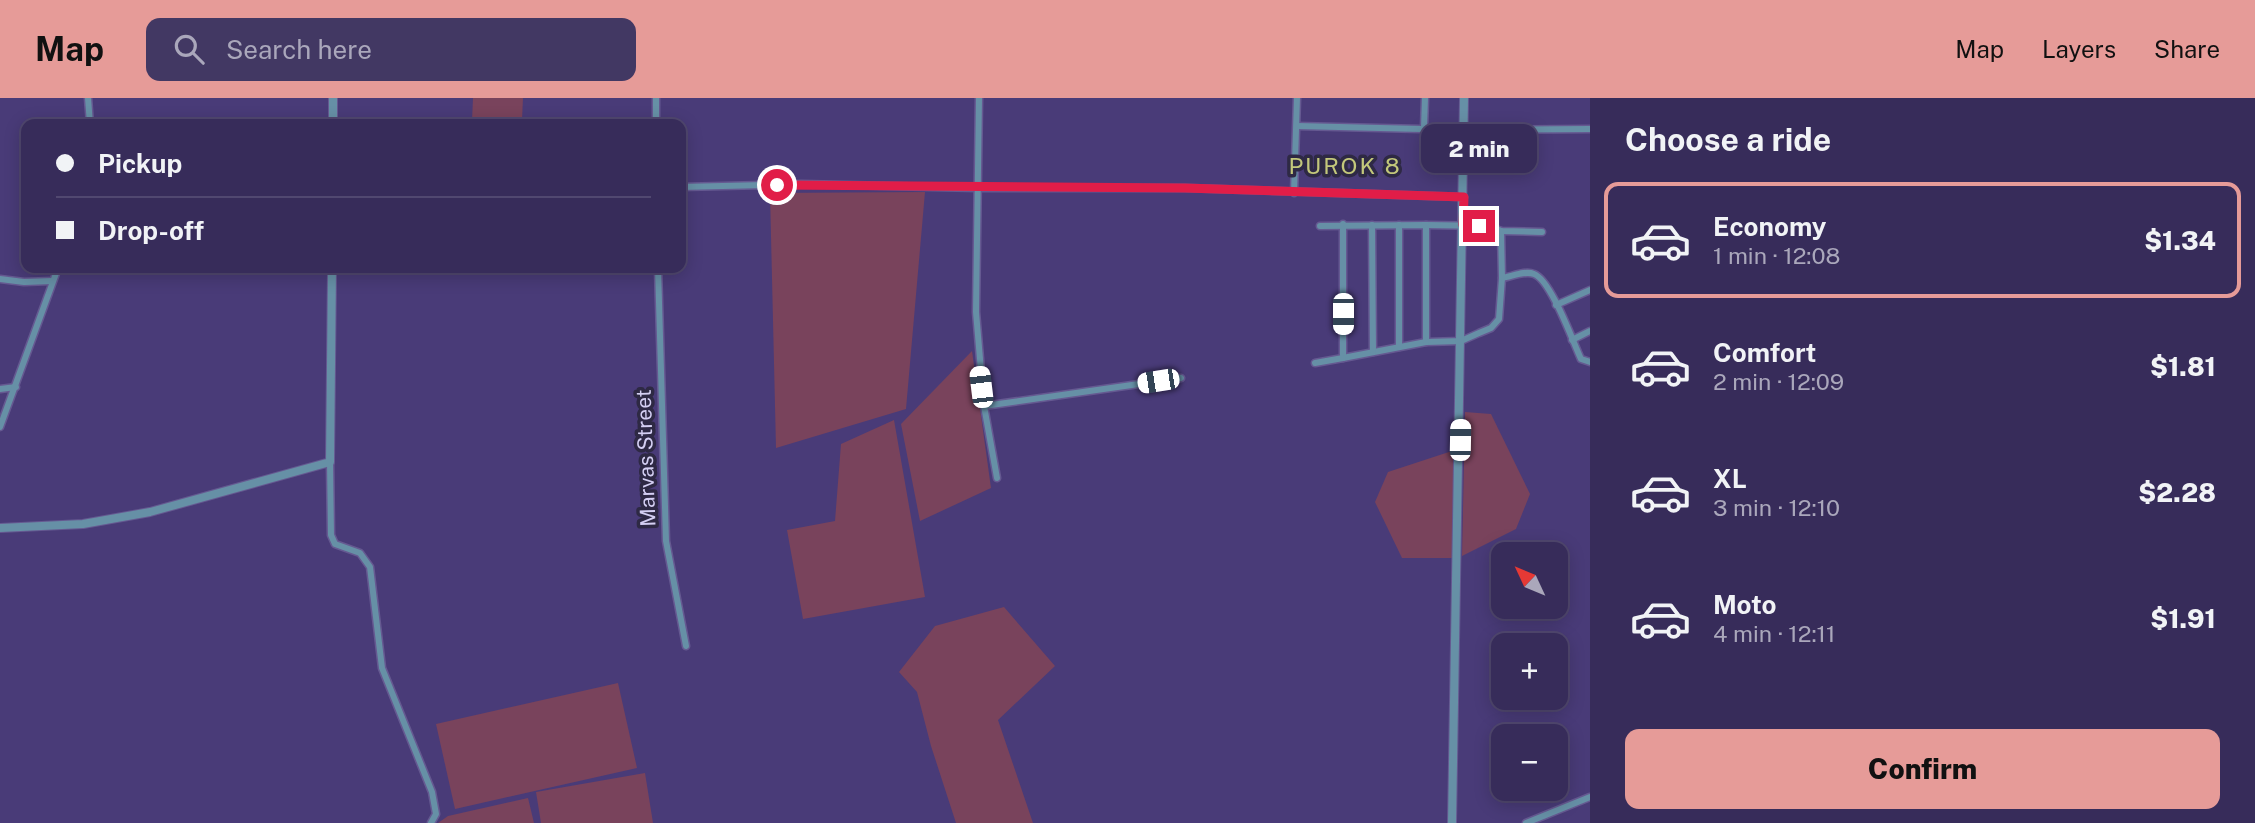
<!DOCTYPE html>
<html lang="en">
<head>
<meta charset="utf-8">
<style>
  :root { --surface:#372c5a; --page:#423863; --text:#f1f3f6; --muted:#aaa7bb; --line:#514870; --accent:#e69b98 }
  body { margin:0; font-family:"Public Sans",sans-serif; background:var(--page); color:var(--text); height:100vh; display:flex; flex-direction:column; font-size:26px; white-space:nowrap }
  * { box-sizing:border-box; margin:0 }
  p { font-size:23px; color:var(--muted) }
  .icon { flex:none; width:38px; height:38px; fill:none; stroke:currentColor; stroke-width:2; stroke-linecap:round; stroke-linejoin:round }
  .map { position:relative; flex:1; overflow:hidden }
  .sheet { display:flex; flex-direction:column; background:var(--surface); width:665px }
  .sheet>* { flex:none }
  .top-card { position:absolute; left:21px; top:21px; width:665px; height:154px; border-radius:14px; box-shadow:0 4px 18px #0003,0 0 0 2px var(--line); display:grid; align-content:center; height:154px; padding:0 35px; background:var(--surface) }
  .needle { width:46px; rotate:314deg }
  .controls { position:absolute; left:1491px; top:444px; display:grid; gap:14px }
  .controls a { display:grid; place-items:center; width:77px; height:77px; border-radius:14px; background:var(--surface); box-shadow:0 4px 18px #0003,0 0 0 2px var(--line); font-size:35px }
  .end { position:absolute; width:32px; height:32px; margin:-16px; border:9px solid #e11d48; background:#fff; box-shadow:0 0 0 4px #fff }
  .from { border-radius:50% }
  .bubble { position:absolute; height:49px; border-radius:14px; background:var(--surface); box-shadow:0 4px 18px #0003,0 0 0 2px var(--line); font-size:23px; font-weight:800; line-height:49px; text-align:center }
  .car { position:absolute; width:21px; height:42px; margin:-21px -10px; border-radius:9px; box-shadow:0 0 5px 2px #0007; background:linear-gradient(#fff 24%,#345 0 40%,#fff 0 76%,#345 0 86%,#fff 0) }
  .top-card b { display:flex; align-items:center; gap:24px; height:66px; font-size:26px }
  .top-card b+b { border-top:2px solid var(--line) }
  .top-card i { width:18px; height:18px; background:var(--text) }
  ul { padding:0; list-style:none }
  li { display:flex; align-items:center; gap:21px; height:116px; margin:0 14px 10px; padding:0 21px; border:4px solid transparent; border-radius:14px }
  li div { flex:1 }
  li b { display:block; font-size:26px }
  li em { font-style:normal; font-weight:800 }
  li.active { border-color:var(--accent) }
  li>.icon { width:63px; height:63px; stroke-width:1.5 }
  h2 { padding:0 35px; font-size:32px; line-height:84px }
  .action { display:flex; gap:14px; margin-top:auto; padding:14px 35px }
  .action a { flex:1; height:80px; border-radius:14px; background:var(--accent); color:#111; font-size:28px; font-weight:800; line-height:80px; text-align:center }
  header { display:flex; align-items:center; gap:42px; box-sizing:border-box; height:98px; padding:0 35px; background:var(--accent); color:#111 }
  header strong { font-size:33px }
  nav { display:flex; gap:38px; margin-inline-start:auto; font-size:24px }
  .search { width:490px; height:63px; background:var(--page); display:flex; align-items:center; gap:18px; box-sizing:border-box; padding:0 24px; border-radius:14px; color:var(--muted); font-size:26px }
  main { display:flex; flex:1; min-height:0 }
  .map>svg:first-child { display:block }
</style>
</head>
<body>
<header>
<strong>Map</strong>
<div class="search"><svg class="icon" aria-label="search" viewBox="0 0 24 24"><circle cx="10" cy="10" r="6"/><path d="M15 15l6 6"/></svg>Search here</div>
<nav><a>Map</a><a>Layers</a><a>Share</a></nav>
</header>
<main>
<div class="map">
<svg width="1590" height="725" viewBox="0 0 1590 725">
  <rect width="100%" height="100%" fill="#493b78"/>
  <g fill="#79435c">
    <polygon points="473,0 523,0 522,22 472,23"/>
    <polygon points="925,94 906,311 776,350 770,95"/>
    <polygon points="972,253 991,390 920,423 901,326"/>
    <polygon points="1465,314 1491,316 1530,396 1516,431 1462,458"/>
    <polygon points="894,322 925,499 803,521 787,432 835,423 841,346"/>
    <polygon points="1455,352 1452,460 1402,460 1375,404 1388,374"/>
    <polygon points="1004,509 1055,568 998,622 1033,725 956,725 931,648 917,594 899,574 935,528"/>
    <polygon points="618,585 637,670 455,711 436,626"/>
    <polygon points="645,675 653,725 541,725 536,694"/>
    <polygon points="528,700 534,725 438,725 448,718"/>
  </g>
  <g fill="none" stroke-linecap="round" stroke-linejoin="round">
    <defs>
      <g id="minor">
        <polyline points="88,0 90,26"/>
        <polyline points="656,0 656,26"/>
        <polyline points="979,0 976,214 984,308 997,380"/>
        <polyline points="1297,28 1463,32 1590,31"/>
        <polyline points="1424,30 1425,0"/>
        <polyline points="681,89 801,86 978,90 1185,90 1464,99"/>
        <polyline points="1294,95 1297,0"/>
        <polyline points="1343,126 1343,260 1426,244 1461,243 1479,235 1491,230 1499,221 1502,180"/>
        <polyline points="1372,127 1373,254"/>
        <polyline points="1426,127 1490,128 1501,133 1542,134"/>
        <polyline points="1320,128 1426,127 1426,244"/>
        <path d="M1501,133l1,47c9,-1 23,-8 32,-4 17,6 39,68 47,85l9,3"/>
        <polyline points="658,170 666,443 686,548"/>
        <polyline points="0,181 24,184 52,183"/>
        <polyline points="1556,207 1590,192"/>
        <polyline points="1572,242 1590,233"/>
        <polyline points="1399,249 1399,127"/>
        <polyline points="1315,265 1343,260"/>
        <polyline points="0,291 16,289"/>
        <polyline points="984,308 1181,280"/>
        <polyline points="0,329 58,170"/>
        <polyline points="330,364 331,437 335,446 360,455 370,469 382,570 432,694 436,716 431,725"/>
        <polyline points="1526,725 1590,699"/>
      </g>
      <g id="tertiary">
        <polyline points="333,26 333,0"/>
        <polyline points="0,430 83,426 150,414 330,364 332,170"/>
        <polyline points="1452,725 1464,0"/>
      </g>
    </defs>
    <use href="#minor" stroke="#655991" stroke-width="9"/>
    <use href="#tertiary" stroke="#655991" stroke-width="10"/>
    <use href="#minor" stroke="#6690a6" stroke-width="6"/>
    <use href="#tertiary" stroke="#6690a6" stroke-width="8"/>
  </g>
  <g fill="none" stroke-linecap="round" stroke-linejoin="round">
    <polyline stroke="#e11d48" stroke-width="9" points="777,87 1185,90 1464,99 1463,127 1479,128"/>
  </g>
  <g text-anchor="middle" stroke-width="7" stroke-linejoin="round" paint-order="stroke">
    <g font-size="21" fill="#d4cff3" stroke="#2e2944">
      <text transform="translate(646 360) rotate(-92)" y="7">Marvas Street</text>
    </g>
    <g font-size="23" letter-spacing="2" fill="#c3c87b" stroke="#2e2944">
      <text x="1345" y="76">PUROK 8</text>
    </g>
  </g>
</svg>
<div class="controls">
<a><svg class="needle" viewBox="-14 -14 28 28"><path d="M0-13l5 13h-10z" fill="#e53935"/><path d="M0 13l5-13h-10z" fill="#aaa7bb"/></svg></a>
<a>+</a>
<a>−</a>
</div>
<i class="end from" style="left:777px;top:87px"></i>
<i class="end" style="left:1479px;top:128px"></i>
<div class="bubble" style="left:1421px;top:26px;width:116px">2 min</div>
<i class="car" style="left:1343px;top:216px;rotate:180deg"></i>
<i class="car" style="left:1158px;top:283px;rotate:261deg"></i>
<i class="car" style="left:981px;top:289px;rotate:353deg"></i>
<i class="car" style="left:1460px;top:342px;rotate:1deg"></i>
<div class="top-card">
<b><i class="from"></i>Pickup</b>
<b><i></i>Drop-off</b>
</div>
</div>
<section class="sheet">
<h2>Choose a ride</h2>
<ul>
<li class="active"><svg class="icon" aria-label="car" viewBox="0 0 24 24"><path d="M5 17H2v-5l4-1 3-4h7l3 4 3 1v5h-3M9 17h6M6 11h13"/><circle cx="7" cy="17" r="2"/><circle cx="17" cy="17" r="2"/></svg><div><b>Economy</b><p>1 min · 12:08</p></div><em>$1.34</em></li>
<li><svg class="icon" aria-label="car" viewBox="0 0 24 24"><path d="M5 17H2v-5l4-1 3-4h7l3 4 3 1v5h-3M9 17h6M6 11h13"/><circle cx="7" cy="17" r="2"/><circle cx="17" cy="17" r="2"/></svg><div><b>Comfort</b><p>2 min · 12:09</p></div><em>$1.81</em></li>
<li><svg class="icon" aria-label="car" viewBox="0 0 24 24"><path d="M5 17H2v-5l4-1 3-4h7l3 4 3 1v5h-3M9 17h6M6 11h13"/><circle cx="7" cy="17" r="2"/><circle cx="17" cy="17" r="2"/></svg><div><b>XL</b><p>3 min · 12:10</p></div><em>$2.28</em></li>
<li><svg class="icon" aria-label="car" viewBox="0 0 24 24"><path d="M5 17H2v-5l4-1 3-4h7l3 4 3 1v5h-3M9 17h6M6 11h13"/><circle cx="7" cy="17" r="2"/><circle cx="17" cy="17" r="2"/></svg><div><b>Moto</b><p>4 min · 12:11</p></div><em>$1.91</em></li>
</ul>
<div class="action"><a>Confirm</a></div>
</section>
</main>
</body>
</html>
